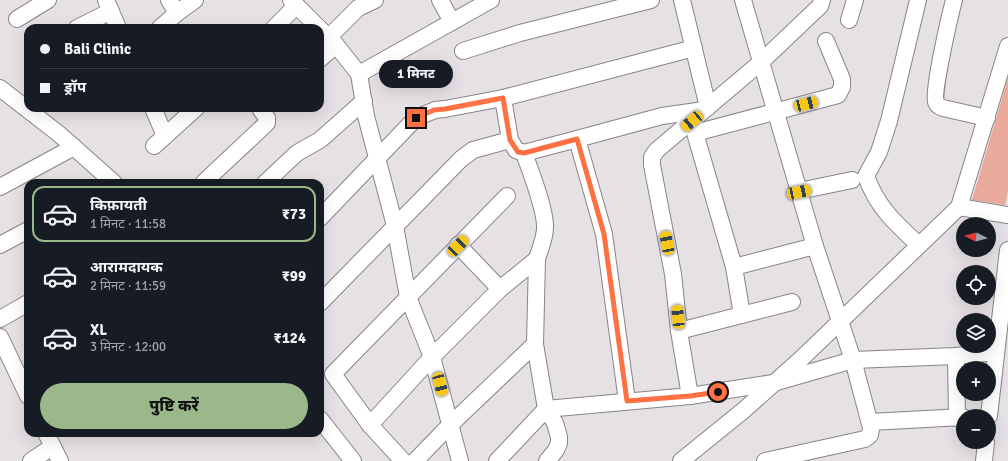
<!DOCTYPE html>
<html lang="hi">
<head>
<meta charset="utf-8">
<style>
  :root { --surface:#171b24; --page:#242831; --text:#f1f3f6; --muted:#9ea1a6; --line:#363941; --accent:#9ab88a }
  body { margin:0; font-family:Signika,"Noto Sans Devanagari",sans-serif; background:var(--page); color:var(--text); height:100vh; display:flex; flex-direction:column; font-size:15px; white-space:nowrap }
  * { box-sizing:border-box; margin:0 }
  p { font-size:13px; color:var(--muted) }
  .icon { flex:none; width:22px; height:22px; fill:none; stroke:currentColor; stroke-width:2; stroke-linecap:round; stroke-linejoin:round }
  .map { position:relative; flex:1; overflow:hidden }
  .panel { position:absolute; left:24px; top:179px; width:300px; height:258px; display:flex; flex-direction:column; background:var(--surface); border-radius:12px; box-shadow:0 4px 16px #0002 }
  .panel>* { flex:none }
  .guide { position:absolute; left:24px; top:24px; width:300px; height:88px; border-radius:12px; box-shadow:0 4px 16px #0002; display:grid; align-content:center; height:88px; padding:0 16px; background:var(--surface) }
  .needle { width:26px; rotate:276deg }
  .controls { position:absolute; left:956px; top:217px; display:grid; gap:8px }
  .controls a { display:grid; place-items:center; width:40px; height:40px; border-radius:50%; background:var(--surface); box-shadow:0 4px 16px #0002; font-size:20px }
  .end { position:absolute; width:18px; height:18px; margin:-9px; border:5px solid #ff7043; background:#111; box-shadow:0 0 0 2px #111 }
  .from { border-radius:50% }
  .bubble { position:absolute; height:28px; border-radius:14px; background:var(--surface); box-shadow:0 4px 16px #0002; font-size:13px; font-weight:800; line-height:28px; text-align:center }
  .car { position:absolute; width:12px; height:24px; margin:-12px -6px; border-radius:5px; box-shadow:0 0 3px 1px #0007; background:linear-gradient(#f5c518 24%,#345 0 40%,#f5c518 0 76%,#345 0 86%,#f5c518 0) }
  .guide b { display:flex; align-items:center; gap:14px; height:38px; font-size:15px }
  .guide b+b { border-top:1px solid var(--line) }
  .guide i { width:10px; height:10px; background:var(--text) }
  ul { padding:7px 0 0; list-style:none }
  li { display:flex; align-items:center; gap:12px; height:56px; margin:0 8px 6px; padding:0 8px; border:2px solid transparent; border-radius:12px }
  li div { flex:1 }
  li b { display:block; font-size:15px }
  li em { font-style:normal; font-weight:800 }
  li.active { border-color:var(--accent) }
  li>.icon { width:36px; height:36px; stroke-width:1.5 }
  .action { display:flex; gap:8px; margin-top:auto; padding:8px 16px }
  .action a { flex:1; height:46px; border-radius:24px; background:var(--accent); color:#111; font-size:16px; font-weight:800; line-height:46px; text-align:center }
  .map>svg:first-child { display:block }
</style>
</head>
<body>
<div class="map">
<svg width="1008" height="461" viewBox="0 0 1008 461">
  <rect width="100%" height="100%" fill="#e5e1e5"/>
  <polygon fill="#e9aa9b" points="1008,78 1008,191 1005,205 972,200"/>
  <g fill="none" stroke-linecap="round" stroke-linejoin="round">
    <defs>
      <g id="minor">
        <polyline points="106,0 118,28"/>
        <polyline points="169,0 177,13"/>
        <polyline points="291,0 319,28"/>
        <polyline points="440,0 452,22"/>
        <polyline points="682,0 708,107"/>
        <polyline points="743,0 815,246 853,360 871,428 870,435 865,439 765,461"/>
        <path d="M918,0l-29,121 -10,31 -13,24c11,31 29,47 53,69"/>
        <path d="M954,0c-4,15 -22,93 -18,102 1,3 4,5 7,6l44,10"/>
        <polyline points="17,19 48,0"/>
        <polyline points="849,20 855,0"/>
        <polyline points="77,28 111,11"/>
        <polyline points="160,28 177,13 195,0"/>
        <polyline points="274,28 296,6"/>
        <polyline points="320,29 336,45 359,74"/>
        <polyline points="329,37 358,8 375,0"/>
        <polyline points="463,51 520,33 651,0"/>
        <polyline points="320,59 336,45"/>
        <polyline points="0,88 59,134 114,183"/>
        <polyline points="153,108 165,136"/>
        <polyline points="577,139 662,116 704,110"/>
        <polyline points="510,140 516,150 524,153 577,139 604,234 627,401"/>
        <polyline points="154,146 196,108"/>
        <path d="M524,153c7,20 20,52 21,72 1,11 -5,24 -8,34"/>
        <polyline points="204,182 267,123 267,118 261,110 263,108"/>
        <polyline points="265,183 297,153 320,140 364,101"/>
        <polyline points="0,187 74,147"/>
        <polyline points="799,191 852,180"/>
        <polyline points="959,207 1008,215"/>
        <polyline points="320,218 416,118 435,110 445,109 503,98 694,48"/>
        <polyline points="0,245 28,230"/>
        <polyline points="458,245 500,289"/>
        <polyline points="734,267 815,246"/>
        <polyline points="320,303 461,159 473,150 510,140 503,98"/>
        <polyline points="742,315 734,267 695,133 838,95 842,87 842,79 826,41"/>
        <polyline points="0,319 28,303"/>
        <polyline points="679,331 792,302"/>
        <polyline points="0,337 28,396"/>
        <polyline points="956,356 957,418"/>
        <polyline points="690,396 679,331 673,274 652,165 652,157 657,150 761,62 820,6 822,0"/>
        <polyline points="989,416 1008,250"/>
        <polyline points="320,419 353,461"/>
        <polyline points="870,422 963,417"/>
        <polyline points="370,425 432,357 500,289 537,259 535,344 546,409 555,423 559,437 559,443 556,450 547,461"/>
        <polyline points="46,433 60,461"/>
        <polyline points="31,461 52,447"/>
        <polyline points="403,461 370,425 333,374 507,196"/>
        <polyline points="415,461 450,425 535,344"/>
        <polyline points="460,461 432,357 408,297 395,226 366,116 359,74 491,0"/>
        <polyline points="497,461 546,409 690,396 773,383 853,360 956,356 996,352"/>
        <polyline points="681,461 744,410 801,359 959,207 1008,46"/>
        <polyline points="984,461 986,442"/>
      </g>
    </defs>
    <use href="#minor" stroke="#888488" stroke-width="18"/>
    <use href="#minor" stroke="#fff" stroke-width="16"/>
  </g>
  <g fill="none" stroke-linecap="round" stroke-linejoin="round">
    <polyline stroke="#ff7043" stroke-width="5" points="416,118 434,110 445,109 503,98 510,140 518,152 524,153 577,139 604,234 627,401 690,396 718,392"/>
  </g>
</svg>
<div class="controls">
<a><svg class="needle" viewBox="-14 -14 28 28"><path d="M0-13l5 13h-10z" fill="#e53935"/><path d="M0 13l5-13h-10z" fill="#9ea1a6"/></svg></a>
<a><svg class="icon" aria-label="locate" viewBox="0 0 24 24"><circle cx="12" cy="12" r="6"/><path d="M12 2v4M12 18v4M2 12h4M18 12h4"/></svg></a>
<a><svg class="icon" aria-label="layers" viewBox="0 0 24 24"><path d="M12 4l9 5-9 5-9-5zM3 14l9 5 9-5"/></svg></a>
<a>+</a>
<a>−</a>
</div>
<i class="end from" style="left:718px;top:392px"></i>
<i class="end" style="left:416px;top:118px"></i>
<div class="bubble" style="left:379px;top:60px;width:74px">1 मिनट</div>
<i class="car" style="left:806px;top:104px;rotate:76deg"></i>
<i class="car" style="left:692px;top:121px;rotate:230deg"></i>
<i class="car" style="left:799px;top:192px;rotate:78deg"></i>
<i class="car" style="left:667px;top:243px;rotate:349deg"></i>
<i class="car" style="left:458px;top:246px;rotate:45deg"></i>
<i class="car" style="left:678px;top:317px;rotate:354deg"></i>
<i class="car" style="left:440px;top:384px;rotate:165deg"></i>
<div class="guide">
<b><i class="from"></i>Bali Clinic</b>
<b><i></i>ड्रॉप</b>
</div>
<section class="panel">
<ul>
<li class="active"><svg class="icon" aria-label="car" viewBox="0 0 24 24"><path d="M5 17H2v-5l4-1 3-4h7l3 4 3 1v5h-3M9 17h6M6 11h13"/><circle cx="7" cy="17" r="2"/><circle cx="17" cy="17" r="2"/></svg><div><b>किफ़ायती</b><p>1 मिनट · 11:58</p></div><em>₹73</em></li>
<li><svg class="icon" aria-label="car" viewBox="0 0 24 24"><path d="M5 17H2v-5l4-1 3-4h7l3 4 3 1v5h-3M9 17h6M6 11h13"/><circle cx="7" cy="17" r="2"/><circle cx="17" cy="17" r="2"/></svg><div><b>आरामदायक</b><p>2 मिनट · 11:59</p></div><em>₹99</em></li>
<li><svg class="icon" aria-label="car" viewBox="0 0 24 24"><path d="M5 17H2v-5l4-1 3-4h7l3 4 3 1v5h-3M9 17h6M6 11h13"/><circle cx="7" cy="17" r="2"/><circle cx="17" cy="17" r="2"/></svg><div><b>XL</b><p>3 मिनट · 12:00</p></div><em>₹124</em></li>
</ul>
<div class="action"><a>पुष्टि करें</a></div>
</section>
</div>
</body>
</html>
